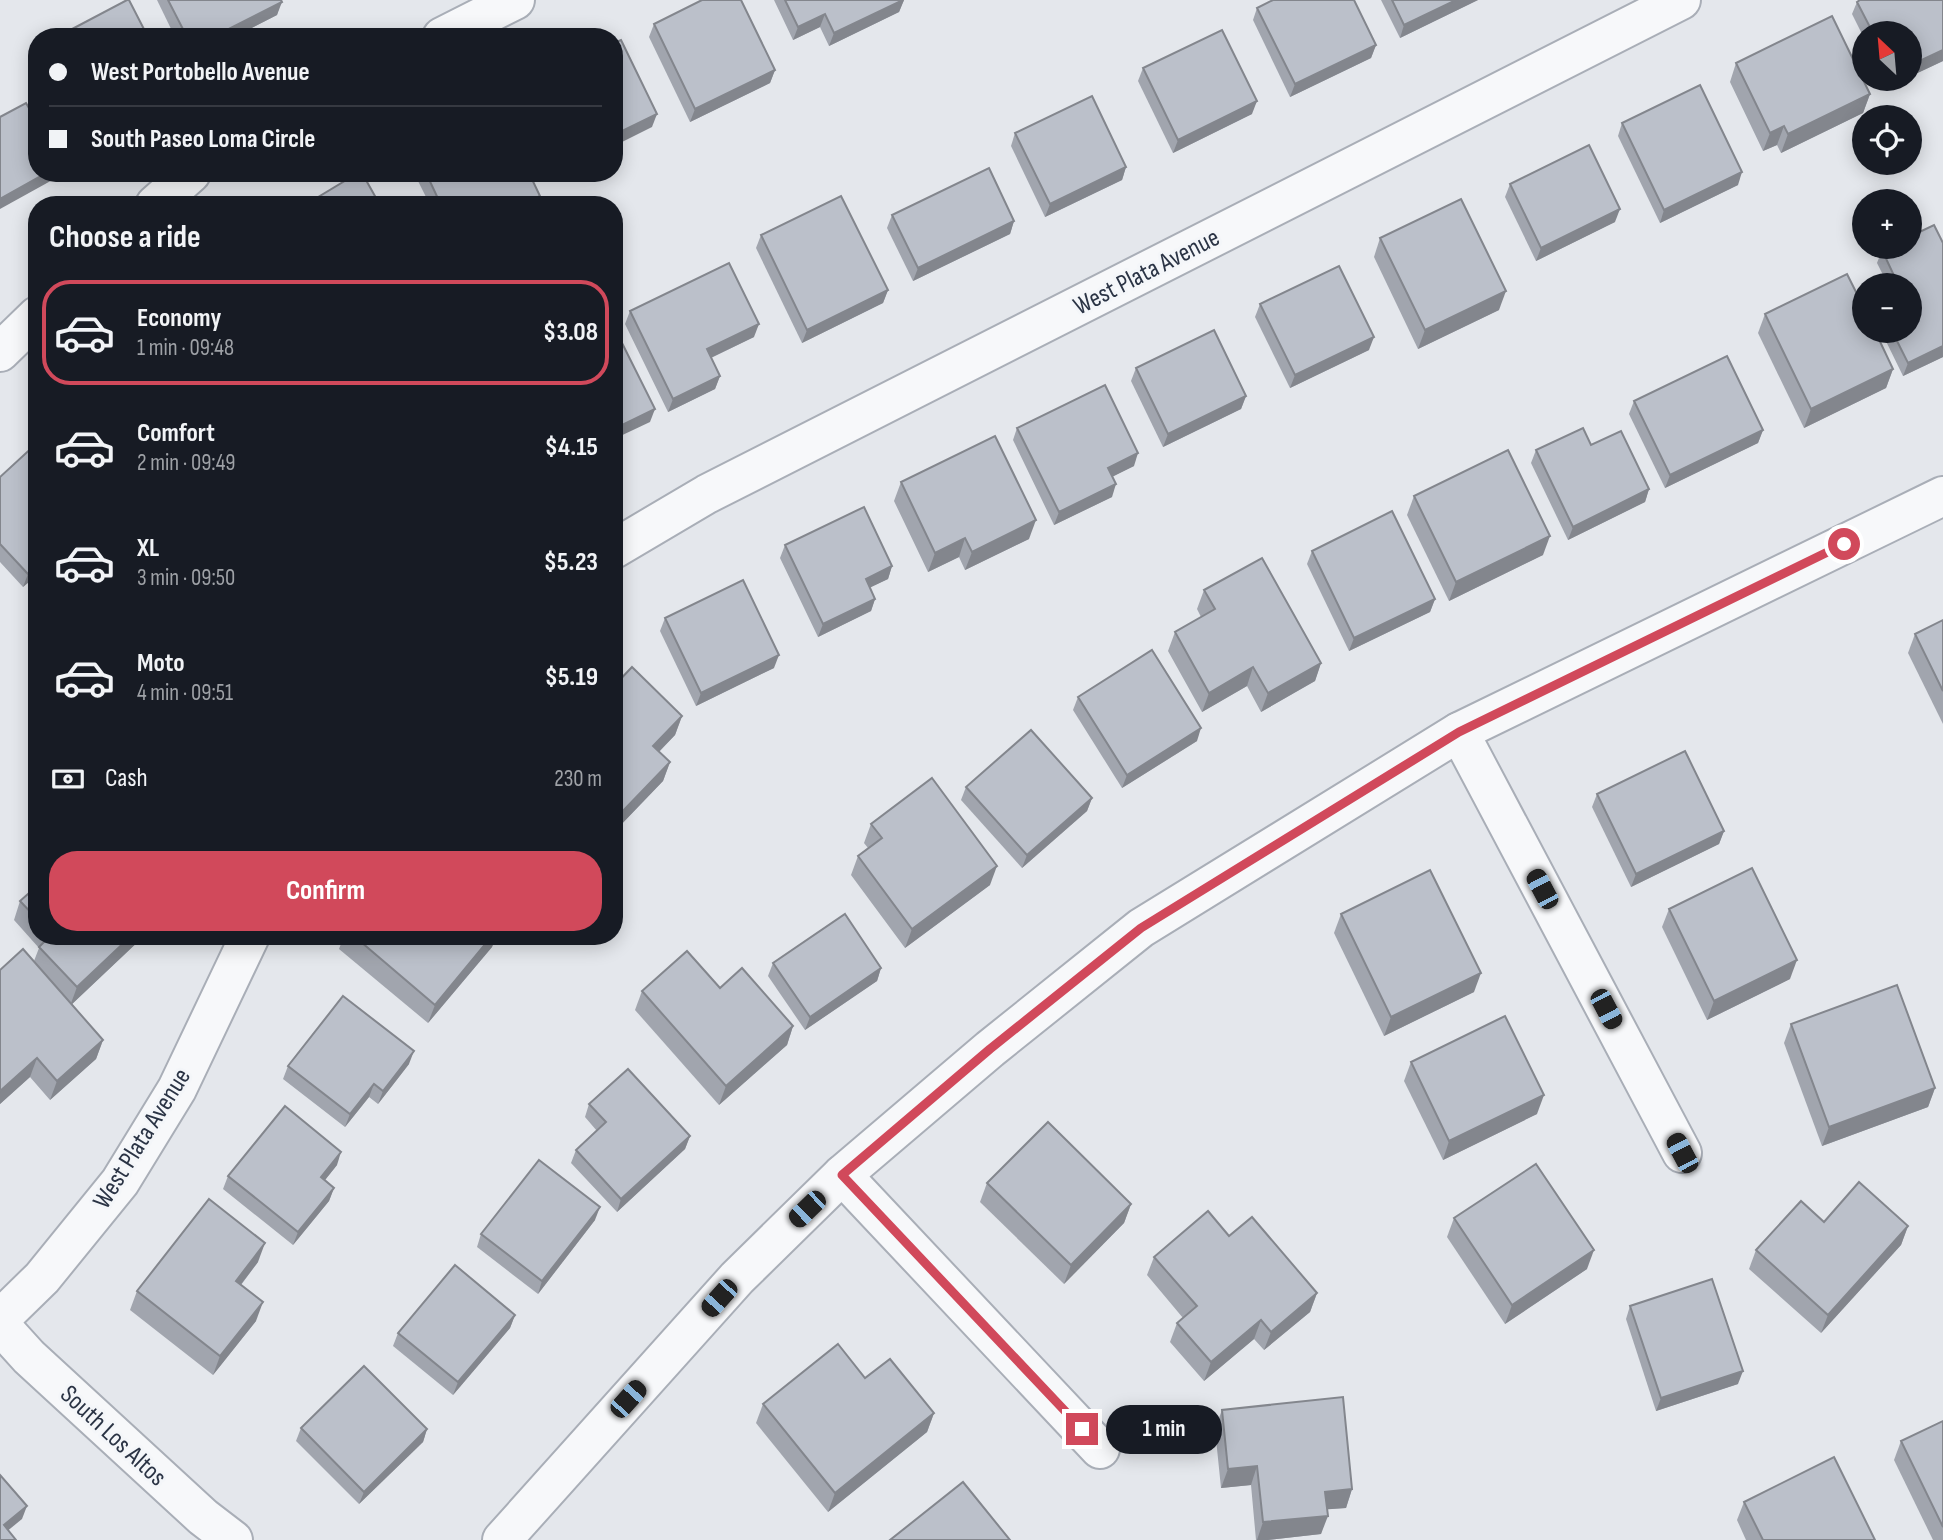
<!DOCTYPE html>
<html lang="en">
<head>
<meta charset="utf-8">
<style>
  :root { --surface:#171b24; --page:#242831; --text:#f1f3f6; --muted:#9ea1a6; --line:#363941; --accent:#d1495b }
  body { margin:0; font-family:"Sofia Sans Condensed",sans-serif; background:var(--page); color:var(--text); height:100vh; display:flex; flex-direction:column; font-size:26px; white-space:nowrap }
  * { box-sizing:border-box; margin:0 }
  p { font-size:23px; color:var(--muted) }
  .icon { flex:none; width:38px; height:38px; fill:none; stroke:currentColor; stroke-width:2; stroke-linecap:round; stroke-linejoin:round }
  .map { position:relative; flex:1; overflow:hidden }
  .panel { position:absolute; left:28px; top:196px; width:595px; height:749px; display:flex; flex-direction:column; background:var(--surface); border-radius:28px; box-shadow:0 4px 18px #0003 }
  .panel>* { flex:none }
  .hud { position:absolute; left:28px; top:28px; width:595px; height:154px; border-radius:28px; box-shadow:0 4px 18px #0003; display:grid; align-content:center; height:154px; padding:0 21px; background:var(--surface) }
  .needle { width:46px; rotate:334deg }
  .buttons { position:absolute; left:1852px; top:21px; display:grid; gap:14px }
  .buttons a { display:grid; place-items:center; width:70px; height:70px; border-radius:50%; background:var(--surface); box-shadow:0 4px 18px #0003; font-size:35px }
  .end { position:absolute; width:32px; height:32px; margin:-16px; border:9px solid #d1495b; background:#fff; box-shadow:0 0 0 4px #fff }
  .from { border-radius:50% }
  .bubble { position:absolute; height:49px; border-radius:24px; background:var(--surface); box-shadow:0 4px 18px #0003; font-size:23px; font-weight:700; line-height:49px; text-align:center }
  .car { position:absolute; width:21px; height:42px; margin:-21px -10px; border-radius:9px; box-shadow:0 0 5px 2px #0007; background:linear-gradient(#222 24%,#8ab4d8 0 40%,#222 0 76%,#8ab4d8 0 86%,#222 0) }
  .hud b { display:flex; align-items:center; gap:24px; height:66px; font-size:26px }
  .hud b+b { border-top:2px solid var(--line) }
  .hud i { width:18px; height:18px; background:var(--text) }
  ul { padding:0; list-style:none }
  li { display:flex; align-items:center; gap:21px; height:105px; margin:0 14px 10px; padding:0 7px; border:4px solid transparent; border-radius:28px }
  li div { flex:1 }
  li b { display:block; font-size:26px }
  li em { font-style:normal; font-weight:700 }
  li.selected { border-color:var(--accent) }
  li>.icon { width:63px; height:63px; stroke-width:1.5 }
  h2 { padding:0 21px; font-size:32px; line-height:84px }
  .pay { display:flex; align-items:center; gap:18px; height:77px; padding:0 21px; font-size:26px }
  .pay p { margin-inline-start:auto }
  .button { display:flex; gap:14px; margin-top:auto; padding:14px 21px }
  .button a { flex:1; height:80px; border-radius:28px; background:var(--accent); color:#fff; font-size:28px; font-weight:700; line-height:80px; text-align:center }
  .map>svg:first-child { display:block }
</style>
</head>
<body>
<div class="map">
<svg width="1943" height="1540" viewBox="0 0 1943 1540">
  <rect width="100%" height="100%" fill="#e4e7ec"/>
  <g fill="none" stroke-linecap="round" stroke-linejoin="round">
    <defs>
      <g id="minor">
        <polyline points="442,37 515,0"/>
        <polyline points="155,205 191,173"/>
        <polyline points="0,352 37,316"/>
        <polyline points="614,549 707,494 1681,0"/>
        <polyline points="1459,732 1682,1153"/>
        <polyline points="842,1175 1100,1449"/>
        <polyline points="0,1319 42,1278 120,1182 177,1089 250,936"/>
        <polyline points="0,1325 29,1357 203,1517 233,1540"/>
        <polyline points="502,1540 737,1278 842,1175 990,1049 1141,928 1459,732 1943,496"/>
      </g>
    </defs>
    <use href="#minor" stroke="#a9aeb7" stroke-width="42"/>
    <use href="#minor" stroke="#f7f8fa" stroke-width="38"/>
  </g>
  <g fill="#a1a5ae">
    <polygon points="157,0 281,0 277,15 234,37 175,37"/>
    <polygon points="774,0 904,0 899,12 829,46 820,27 793,40"/>
    <polygon points="1381,0 1478,0 1400,38"/>
    <polygon points="1943,0 1943,61 1909,77 1909,33 1864,33 1864,38 1852,14 1857,2"/>
    <polygon points="1257,8 1376,45 1371,58 1290,97 1253,20"/>
    <polygon points="654,24 775,70 770,83 690,122 649,37"/>
    <polygon points="1736,63 1870,94 1863,113 1781,153 1777,145 1763,151 1730,82"/>
    <polygon points="1143,68 1252,114 1173,153 1138,81"/>
    <polygon points="1884,79 1906,79 1888,87"/>
    <polygon points="1622,123 1738,185 1660,223 1618,136"/>
    <polygon points="1015,133 1126,167 1122,180 1045,217 1011,146"/>
    <polygon points="414,173 529,173 537,205 430,205"/>
    <polygon points="1510,184 1615,222 1536,261 1505,197"/>
    <polygon points="892,215 1014,221 1010,234 913,281 887,228"/>
    <polygon points="761,235 888,290 883,303 802,343 756,248"/>
    <polygon points="1380,238 1499,310 1418,349 1374,257"/>
    <polygon points="1943,243 1943,357 1903,376 1881,331 1909,331 1909,285 1888,285 1877,263 1882,250"/>
    <polygon points="1260,304 1369,350 1290,388 1255,317"/>
    <polygon points="630,311 754,337 711,358 720,376 715,389 668,412 625,324"/>
    <polygon points="1765,314 1893,369 1886,388 1804,428 1758,333"/>
    <polygon points="1136,368 1246,396 1241,409 1163,447 1131,381"/>
    <polygon points="1634,401 1763,430 1758,443 1665,488 1629,414"/>
    <polygon points="1017,428 1134,466 1113,476 1112,497 1054,525 1013,440"/>
    <polygon points="1591,445 1649,489 1645,502 1568,540 1531,463 1536,450"/>
    <polygon points="0,477 37,575 23,587 0,562"/>
    <polygon points="901,482 1029,539 965,570 959,557 928,572 894,501"/>
    <polygon points="1414,496 1543,555 1449,601 1407,515"/>
    <polygon points="785,545 892,566 888,579 870,587 875,599 871,611 818,637 780,558"/>
    <polygon points="1312,551 1435,599 1430,612 1349,651 1307,564"/>
    <polygon points="1204,590 1321,663 1315,681 1261,712 1247,686 1202,712 1168,651 1175,632 1201,617 1197,609"/>
    <polygon points="665,618 774,668 696,706 660,631"/>
    <polygon points="1943,620 1943,724 1908,653 1915,634"/>
    <polygon points="614,686 682,716 675,735 659,752 670,762 663,781 614,832"/>
    <polygon points="1078,697 1197,741 1122,788 1073,710"/>
    <polygon points="966,787 1092,798 1087,811 1022,868 961,800"/>
    <polygon points="1597,794 1724,831 1719,844 1631,887 1592,807"/>
    <polygon points="871,824 990,885 905,948 851,875 858,856 868,848 864,843"/>
    <polygon points="37,886 37,936 144,936 72,1004 103,1040 96,1059 50,1100 30,1077 0,1104 0,970 34,961 39,948 14,920 20,901"/>
    <polygon points="1669,909 1790,979 1707,1020 1662,927"/>
    <polygon points="1341,914 1474,992 1384,1036 1334,933"/>
    <polygon points="344,936 496,936 492,947 428,1023 339,949"/>
    <polygon points="773,963 881,968 877,981 805,1030 768,976"/>
    <polygon points="720,988 793,1026 787,1045 719,1105 635,1010 642,991"/>
    <polygon points="1791,1024 1935,1088 1928,1107 1822,1146 1784,1043"/>
    <polygon points="1411,1062 1537,1114 1443,1160 1404,1081"/>
    <polygon points="409,1064 378,1104 369,1097 345,1127 283,1079 288,1066"/>
    <polygon points="589,1104 690,1136 685,1149 617,1212 571,1163 576,1150 597,1131 585,1117"/>
    <polygon points="337,1165 325,1180 334,1188 329,1201 293,1245 223,1189 228,1176"/>
    <polygon points="987,1183 1131,1204 1124,1223 1064,1284 980,1202"/>
    <polygon points="1454,1218 1587,1269 1505,1324 1447,1237"/>
    <polygon points="595,1220 538,1294 477,1247 481,1234"/>
    <polygon points="1824,1222 1908,1226 1901,1245 1821,1333 1749,1269 1756,1250"/>
    <polygon points="1229,1236 1317,1293 1310,1312 1264,1350 1254,1339 1204,1381 1170,1342 1177,1323 1183,1318 1147,1275 1154,1257"/>
    <polygon points="258,1262 241,1285 256,1321 213,1375 130,1310 137,1291"/>
    <polygon points="1630,1306 1738,1384 1656,1411 1626,1319"/>
    <polygon points="515,1315 510,1328 453,1395 393,1346 398,1333"/>
    <polygon points="865,1378 934,1413 927,1432 828,1512 756,1423 763,1404"/>
    <polygon points="1222,1410 1352,1489 1346,1508 1327,1509 1321,1534 1268,1540 1256,1540 1251,1485 1221,1488 1215,1429"/>
    <polygon points="1943,1421 1943,1540 1933,1540 1894,1460 1901,1441"/>
    <polygon points="301,1428 427,1429 423,1442 359,1504 296,1441"/>
    <polygon points="1744,1502 1875,1540 1746,1540 1737,1520"/>
  </g>
  <g fill="#83868d">
    <polygon points="903,0 904,0 899,12 829,46 834,33"/>
    <polygon points="1456,0 1478,0 1400,38 1404,25"/>
    <polygon points="282,2 277,15 234,37 213,37"/>
    <polygon points="825,14 820,27 793,40 798,27"/>
    <polygon points="1376,45 1371,58 1290,97 1295,84"/>
    <polygon points="1943,50 1943,61 1909,77 1909,66"/>
    <polygon points="775,70 770,83 690,122 695,109"/>
    <polygon points="1891,79 1906,79 1888,87"/>
    <polygon points="1870,94 1863,113 1781,153 1788,134"/>
    <polygon points="1257,101 1252,114 1173,153 1178,140"/>
    <polygon points="657,114 652,127 614,146 614,135"/>
    <polygon points="1784,126 1777,145 1763,151 1770,133"/>
    <polygon points="1126,167 1122,180 1045,217 1050,204"/>
    <polygon points="1742,172 1738,185 1660,223 1664,210"/>
    <polygon points="46,173 58,173 56,178 0,209 0,199"/>
    <polygon points="540,196 537,205 522,205"/>
    <polygon points="1620,209 1615,222 1536,261 1541,248"/>
    <polygon points="1014,221 1010,234 913,281 918,268"/>
    <polygon points="888,290 883,303 802,343 807,330"/>
    <polygon points="1506,291 1499,310 1418,349 1425,330"/>
    <polygon points="759,324 754,337 702,362 707,349"/>
    <polygon points="1374,337 1369,350 1290,388 1295,375"/>
    <polygon points="1943,346 1943,357 1903,376 1908,363"/>
    <polygon points="1893,369 1886,388 1804,428 1811,409"/>
    <polygon points="720,376 715,389 668,412 673,399"/>
    <polygon points="1246,396 1241,409 1163,447 1168,434"/>
    <polygon points="655,409 650,422 614,439 614,429"/>
    <polygon points="1763,430 1758,443 1665,488 1670,475"/>
    <polygon points="1138,453 1134,466 1104,481 1108,468"/>
    <polygon points="1116,484 1112,497 1054,525 1059,512"/>
    <polygon points="1649,489 1645,502 1568,540 1573,527"/>
    <polygon points="1036,520 1029,539 965,570 972,552"/>
    <polygon points="1550,536 1543,555 1449,601 1456,582"/>
    <polygon points="965,538 959,557 928,572 935,553"/>
    <polygon points="37,566 37,575 23,587 28,574"/>
    <polygon points="892,566 888,579 861,592 866,579"/>
    <polygon points="875,599 871,611 818,637 823,624"/>
    <polygon points="1435,599 1430,612 1349,651 1354,638"/>
    <polygon points="779,655 774,668 696,706 701,693"/>
    <polygon points="1321,663 1315,681 1261,712 1268,693"/>
    <polygon points="1253,667 1247,686 1202,712 1209,693"/>
    <polygon points="682,716 675,735 646,765 653,746"/>
    <polygon points="1201,728 1197,741 1122,788 1127,775"/>
    <polygon points="670,762 663,781 614,832 620,814"/>
    <polygon points="1092,798 1087,811 1022,868 1027,855"/>
    <polygon points="1724,831 1719,844 1631,887 1636,874"/>
    <polygon points="997,866 990,885 905,948 912,929"/>
    <polygon points="131,936 144,936 70,1006 77,987"/>
    <polygon points="492,936 496,936 492,947 428,1023 435,1005"/>
    <polygon points="1797,960 1790,979 1707,1020 1714,1001"/>
    <polygon points="881,968 877,981 805,1030 810,1017"/>
    <polygon points="1481,973 1474,992 1384,1036 1391,1017"/>
    <polygon points="793,1026 787,1045 719,1105 726,1086"/>
    <polygon points="103,1040 96,1059 50,1100 57,1081"/>
    <polygon points="414,1051 409,1064 378,1104 383,1091"/>
    <polygon points="37,1058 30,1077 0,1104 0,1091"/>
    <polygon points="374,1084 369,1097 345,1127 350,1114"/>
    <polygon points="1935,1088 1928,1107 1822,1146 1829,1127"/>
    <polygon points="1544,1095 1537,1114 1443,1160 1449,1141"/>
    <polygon points="690,1136 685,1149 617,1212 621,1199"/>
    <polygon points="341,1152 337,1165 317,1190 321,1177"/>
    <polygon points="334,1188 329,1201 293,1245 298,1232"/>
    <polygon points="1131,1204 1124,1223 1064,1284 1071,1265"/>
    <polygon points="600,1207 595,1220 538,1294 542,1281"/>
    <polygon points="1908,1226 1901,1245 1821,1333 1828,1315"/>
    <polygon points="265,1243 258,1262 229,1300 236,1281"/>
    <polygon points="1594,1250 1587,1269 1505,1324 1512,1305"/>
    <polygon points="1317,1293 1310,1312 1264,1350 1271,1332"/>
    <polygon points="263,1302 256,1321 213,1375 220,1356"/>
    <polygon points="515,1315 510,1328 453,1395 458,1382"/>
    <polygon points="1261,1320 1254,1339 1204,1381 1211,1362"/>
    <polygon points="1743,1371 1738,1384 1656,1411 1661,1398"/>
    <polygon points="934,1413 927,1432 828,1512 835,1493"/>
    <polygon points="427,1429 423,1442 359,1504 364,1492"/>
    <polygon points="1257,1466 1251,1485 1221,1488 1228,1469"/>
    <polygon points="1352,1489 1346,1508 1318,1510 1325,1492"/>
    <polygon points="27,1506 22,1519 0,1537 4,1525"/>
    <polygon points="1328,1516 1321,1534 1268,1540 1257,1540 1263,1522"/>
  </g>
  <g fill="#bbc0ca" stroke="#83868d" stroke-width="2">
    <polygon points="127,0 129,0 148,37 57,37"/>
    <polygon points="168,0 281,0 282,2 213,37 187,37"/>
    <polygon points="702,0 741,0 775,70 695,109 654,24"/>
    <polygon points="785,0 903,0 834,33 825,14 798,27"/>
    <polygon points="1273,0 1354,0 1376,45 1295,84 1257,8"/>
    <polygon points="1392,0 1456,0 1404,25"/>
    <polygon points="1860,0 1943,0 1943,50 1909,66 1909,33 1873,33 1857,2"/>
    <polygon points="1832,16 1870,94 1788,134 1784,126 1770,133 1736,63"/>
    <polygon points="1222,30 1257,101 1178,140 1143,68"/>
    <polygon points="621,40 657,114 614,135 614,43"/>
    <polygon points="1700,85 1742,172 1664,210 1622,123"/>
    <polygon points="1092,96 1126,167 1050,204 1015,133"/>
    <polygon points="26,103 37,122 37,173 46,173 0,199 0,117"/>
    <polygon points="1589,145 1620,209 1541,248 1510,184"/>
    <polygon points="989,168 1014,221 918,268 892,215"/>
    <polygon points="358,173 362,173 380,205 305,205"/>
    <polygon points="426,173 529,173 540,196 522,205 441,205"/>
    <polygon points="841,196 888,290 807,330 761,235"/>
    <polygon points="1461,199 1506,291 1425,330 1380,238"/>
    <polygon points="1934,225 1943,243 1943,346 1908,363 1892,331 1909,331 1909,285 1890,285 1897,282 1882,250 1889,247 1909,247 1909,237"/>
    <polygon points="729,263 759,324 707,349 720,376 673,399 630,311"/>
    <polygon points="1339,266 1374,337 1295,375 1260,304"/>
    <polygon points="1847,274 1864,308 1864,331 1875,331 1893,369 1811,409 1765,314"/>
    <polygon points="614,327 655,409 614,429"/>
    <polygon points="1214,330 1246,396 1168,434 1136,368"/>
    <polygon points="1727,356 1763,430 1670,475 1634,401"/>
    <polygon points="1105,385 1138,453 1108,468 1116,484 1059,512 1017,428"/>
    <polygon points="1583,428 1591,445 1621,431 1649,489 1573,527 1536,450"/>
    <polygon points="995,436 1036,520 972,552 965,538 935,553 901,482"/>
    <polygon points="37,443 37,566 28,574 0,544 0,477"/>
    <polygon points="1508,450 1550,536 1456,582 1414,496"/>
    <polygon points="864,507 892,566 866,579 875,599 823,624 785,545"/>
    <polygon points="1392,511 1435,599 1354,638 1312,551"/>
    <polygon points="1262,558 1321,663 1268,693 1253,667 1209,693 1175,632 1215,609 1204,590"/>
    <polygon points="743,580 779,655 701,693 665,618"/>
    <polygon points="1943,620 1943,691 1915,634"/>
    <polygon points="1152,650 1201,728 1127,775 1078,697"/>
    <polygon points="632,667 682,716 653,746 670,762 620,814 614,809 614,686"/>
    <polygon points="1031,730 1092,798 1027,855 966,787"/>
    <polygon points="1685,751 1724,831 1636,874 1597,794"/>
    <polygon points="932,778 997,866 912,929 858,856 882,838 871,824"/>
    <polygon points="1752,868 1797,960 1714,1001 1669,909"/>
    <polygon points="1430,870 1481,973 1391,1017 1341,914"/>
    <polygon points="37,886 37,919 20,901"/>
    <polygon points="845,914 881,968 810,1017 773,963"/>
    <polygon points="50,936 131,936 77,987 39,947"/>
    <polygon points="354,936 492,936 435,1005"/>
    <polygon points="23,949 103,1040 57,1081 37,1058 0,1091 0,970"/>
    <polygon points="687,951 720,988 742,968 793,1026 726,1086 642,991"/>
    <polygon points="1897,985 1935,1088 1829,1127 1791,1024"/>
    <polygon points="343,996 414,1051 383,1091 374,1084 350,1114 288,1066"/>
    <polygon points="1505,1016 1544,1095 1449,1141 1411,1062"/>
    <polygon points="628,1069 690,1136 621,1199 576,1150 606,1122 589,1104"/>
    <polygon points="285,1106 341,1152 321,1177 334,1188 298,1232 228,1176"/>
    <polygon points="1048,1122 1131,1204 1071,1265 987,1183"/>
    <polygon points="539,1160 600,1207 542,1281 481,1234"/>
    <polygon points="1536,1164 1594,1250 1512,1305 1454,1218"/>
    <polygon points="1859,1182 1908,1226 1828,1315 1756,1250 1801,1201 1824,1222"/>
    <polygon points="209,1199 265,1243 236,1281 263,1302 220,1356 137,1291"/>
    <polygon points="1208,1211 1229,1236 1252,1217 1317,1293 1271,1332 1261,1320 1211,1362 1177,1323 1197,1306 1154,1257"/>
    <polygon points="455,1265 515,1315 458,1382 398,1333"/>
    <polygon points="1712,1279 1743,1371 1661,1398 1630,1306"/>
    <polygon points="838,1344 865,1378 890,1359 934,1413 835,1493 763,1404"/>
    <polygon points="364,1366 427,1429 364,1492 301,1428"/>
    <polygon points="1343,1397 1352,1489 1325,1492 1328,1516 1263,1522 1257,1466 1228,1469 1222,1410"/>
    <polygon points="1943,1421 1943,1527 1901,1441"/>
    <polygon points="1834,1457 1875,1540 1763,1540 1744,1502"/>
    <polygon points="0,1475 27,1506 4,1525 16,1540 0,1540"/>
    <polygon points="963,1482 1010,1540 890,1540"/>
  </g>
  <g fill="none" stroke-linecap="round" stroke-linejoin="round">
    <polyline stroke="#d1495b" stroke-width="9" points="1082,1429 842,1175 990,1049 1141,928 1459,732 1844,544"/>
  </g>
  <g text-anchor="middle" stroke-width="6" stroke-linejoin="round" paint-order="stroke">
    <g font-size="26" fill="#2b3445" stroke="#f4f6f9">
      <text transform="translate(1146 271) rotate(-27)" y="9">West Plata Avenue</text>
      <text transform="translate(141 1138) rotate(-58)" y="9">West Plata Avenue</text>
      <text transform="translate(114 1435) rotate(43)" y="9">South Los Altos</text>
    </g>
  </g>
</svg>
<div class="buttons">
<a><svg class="needle" viewBox="-14 -14 28 28"><path d="M0-13l5 13h-10z" fill="#e53935"/><path d="M0 13l5-13h-10z" fill="#9ea1a6"/></svg></a>
<a><svg class="icon" aria-label="locate" viewBox="0 0 24 24"><circle cx="12" cy="12" r="6"/><path d="M12 2v4M12 18v4M2 12h4M18 12h4"/></svg></a>
<a>+</a>
<a>−</a>
</div>
<i class="end from" style="left:1844px;top:544px"></i>
<i class="end" style="left:1082px;top:1429px"></i>
<div class="bubble" style="left:1106px;top:1405px;width:116px">1 min</div>
<i class="car" style="left:1542px;top:889px;rotate:332deg"></i>
<i class="car" style="left:1606px;top:1009px;rotate:152deg"></i>
<i class="car" style="left:1682px;top:1153px;rotate:332deg"></i>
<i class="car" style="left:807px;top:1209px;rotate:226deg"></i>
<i class="car" style="left:719px;top:1298px;rotate:222deg"></i>
<i class="car" style="left:628px;top:1399px;rotate:42deg"></i>
<div class="hud">
<b><i class="from"></i>West Portobello Avenue</b>
<b><i></i>South Paseo Loma Circle</b>
</div>
<section class="panel">
<h2>Choose a ride</h2>
<ul>
<li class="selected"><svg class="icon" aria-label="car" viewBox="0 0 24 24"><path d="M5 17H2v-5l4-1 3-4h7l3 4 3 1v5h-3M9 17h6M6 11h13"/><circle cx="7" cy="17" r="2"/><circle cx="17" cy="17" r="2"/></svg><div><b>Economy</b><p>1 min · 09:48</p></div><em>$3.08</em></li>
<li><svg class="icon" aria-label="car" viewBox="0 0 24 24"><path d="M5 17H2v-5l4-1 3-4h7l3 4 3 1v5h-3M9 17h6M6 11h13"/><circle cx="7" cy="17" r="2"/><circle cx="17" cy="17" r="2"/></svg><div><b>Comfort</b><p>2 min · 09:49</p></div><em>$4.15</em></li>
<li><svg class="icon" aria-label="car" viewBox="0 0 24 24"><path d="M5 17H2v-5l4-1 3-4h7l3 4 3 1v5h-3M9 17h6M6 11h13"/><circle cx="7" cy="17" r="2"/><circle cx="17" cy="17" r="2"/></svg><div><b>XL</b><p>3 min · 09:50</p></div><em>$5.23</em></li>
<li><svg class="icon" aria-label="car" viewBox="0 0 24 24"><path d="M5 17H2v-5l4-1 3-4h7l3 4 3 1v5h-3M9 17h6M6 11h13"/><circle cx="7" cy="17" r="2"/><circle cx="17" cy="17" r="2"/></svg><div><b>Moto</b><p>4 min · 09:51</p></div><em>$5.19</em></li>
</ul>
<div class="pay"><svg class="icon" aria-label="cash" viewBox="0 0 24 24"><path d="M3 7h18v10H3z"/><circle cx="12" cy="12" r="2"/></svg>Cash<p>230 m</p></div>
<div class="button"><a>Confirm</a></div>
</section>
</div>
</body>
</html>
